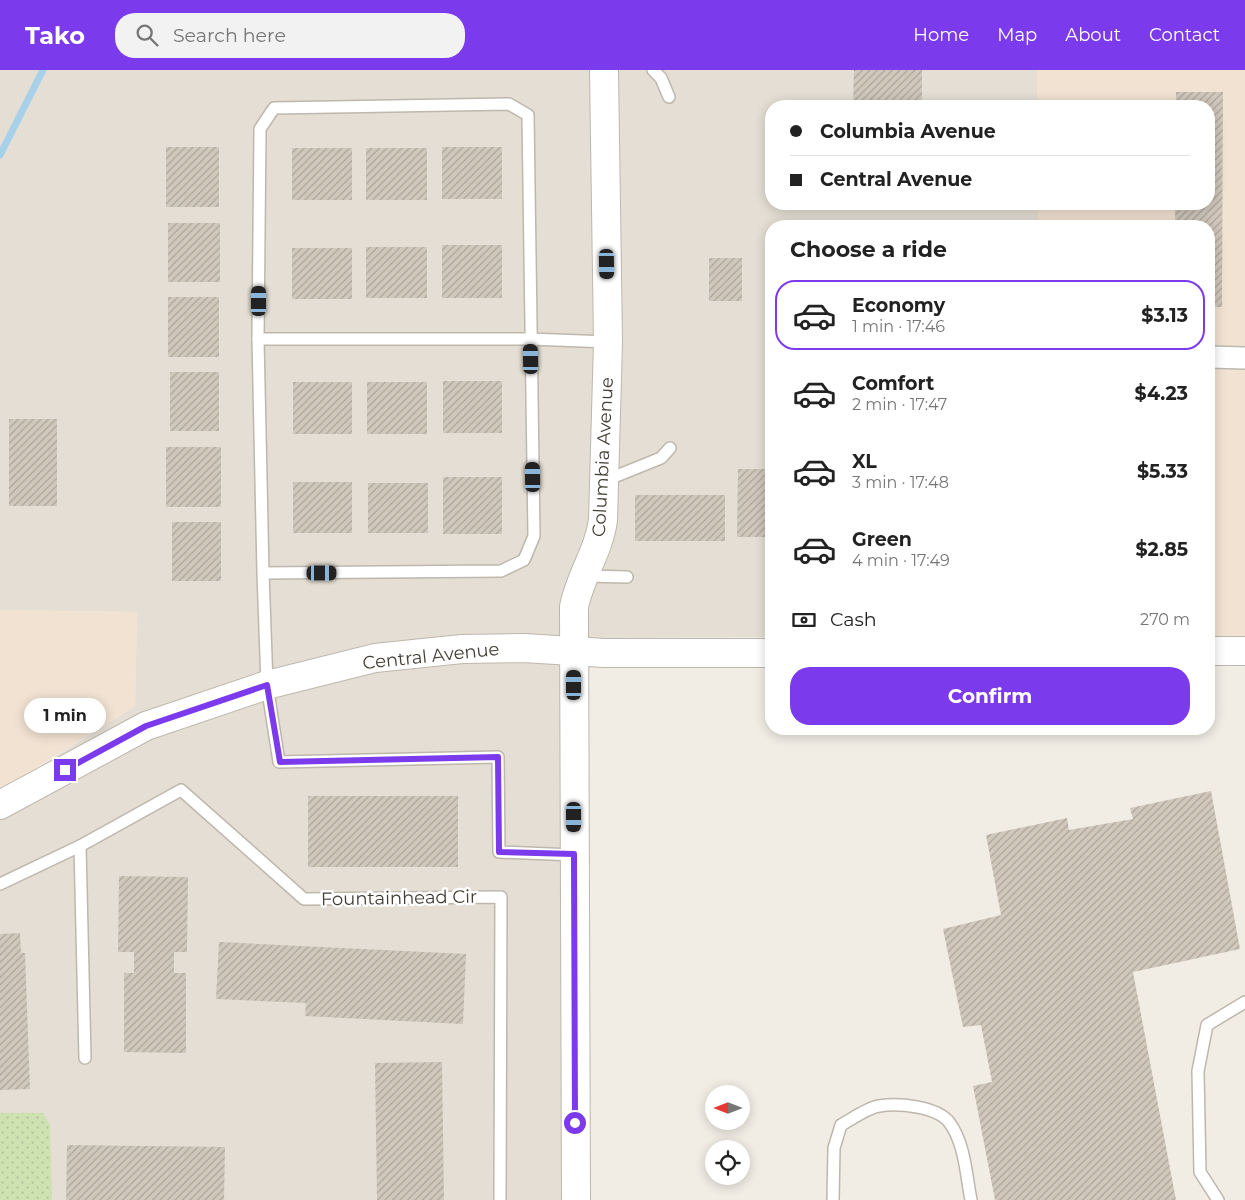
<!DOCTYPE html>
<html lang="en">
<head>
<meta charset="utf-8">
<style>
  :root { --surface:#fff; --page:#f2f2f2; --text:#222; --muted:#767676; --line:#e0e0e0; --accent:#7c3aed }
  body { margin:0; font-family:Montserrat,sans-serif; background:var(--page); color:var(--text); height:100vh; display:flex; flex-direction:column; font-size:19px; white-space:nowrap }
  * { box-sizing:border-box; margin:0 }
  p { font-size:16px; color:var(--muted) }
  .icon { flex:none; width:28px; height:28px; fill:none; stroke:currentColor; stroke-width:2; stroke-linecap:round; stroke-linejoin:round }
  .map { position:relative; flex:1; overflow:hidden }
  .sheet { position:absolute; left:765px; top:150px; width:450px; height:515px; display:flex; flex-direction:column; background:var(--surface); border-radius:20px; box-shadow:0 2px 12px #0003 }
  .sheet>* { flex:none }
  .top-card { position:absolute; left:765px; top:30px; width:450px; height:110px; border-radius:20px; box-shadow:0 2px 12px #0003; display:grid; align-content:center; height:110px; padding:0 25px; background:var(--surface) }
  .needle { width:32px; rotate:270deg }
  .tools { position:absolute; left:705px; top:1015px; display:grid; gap:10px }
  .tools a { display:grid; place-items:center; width:45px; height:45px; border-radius:50%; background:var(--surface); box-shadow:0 2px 12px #0003; font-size:25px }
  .end { position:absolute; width:22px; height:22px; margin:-11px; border:6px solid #7c3aed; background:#fff; box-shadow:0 0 0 2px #fff }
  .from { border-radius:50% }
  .bubble { position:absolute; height:35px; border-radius:18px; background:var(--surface); box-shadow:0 2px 12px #0003; font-size:16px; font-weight:700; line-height:35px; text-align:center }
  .car { position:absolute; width:15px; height:30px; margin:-15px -8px; border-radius:6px; box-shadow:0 0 4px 1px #0007; background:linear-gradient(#222 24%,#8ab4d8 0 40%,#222 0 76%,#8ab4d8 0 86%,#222 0) }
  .top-card b { display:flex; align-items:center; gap:18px; height:48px; font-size:19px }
  .top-card b+b { border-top:1px solid var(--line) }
  .top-card i { width:12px; height:12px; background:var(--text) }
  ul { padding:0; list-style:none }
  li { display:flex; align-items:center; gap:15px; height:70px; margin:0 10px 8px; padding:0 15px; border:2px solid transparent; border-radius:20px }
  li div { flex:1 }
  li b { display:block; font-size:19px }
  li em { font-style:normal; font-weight:700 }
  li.on { border-color:var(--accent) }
  li>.icon { width:45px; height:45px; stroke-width:1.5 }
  h2 { padding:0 25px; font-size:22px; line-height:60px }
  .pay { display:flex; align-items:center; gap:12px; height:55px; padding:0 25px; font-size:19px }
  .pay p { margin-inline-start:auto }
  .primary-button { display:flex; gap:10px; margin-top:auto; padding:10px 25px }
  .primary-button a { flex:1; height:58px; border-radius:20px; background:var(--accent); color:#fff; font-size:20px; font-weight:700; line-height:58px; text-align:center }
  header { display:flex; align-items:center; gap:30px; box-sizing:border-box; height:70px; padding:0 25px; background:var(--accent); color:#fff }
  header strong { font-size:24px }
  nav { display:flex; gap:28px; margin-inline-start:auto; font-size:18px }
  .search { width:350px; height:45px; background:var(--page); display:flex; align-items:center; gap:12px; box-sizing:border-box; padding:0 18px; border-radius:20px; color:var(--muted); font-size:19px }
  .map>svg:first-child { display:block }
</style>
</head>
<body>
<header>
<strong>Tako</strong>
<div class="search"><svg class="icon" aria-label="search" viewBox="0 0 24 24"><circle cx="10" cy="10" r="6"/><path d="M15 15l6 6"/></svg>Search here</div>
<nav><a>Home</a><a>Map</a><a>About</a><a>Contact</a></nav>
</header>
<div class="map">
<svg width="1245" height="1130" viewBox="0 0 1245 1130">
  <defs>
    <pattern id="park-dots" width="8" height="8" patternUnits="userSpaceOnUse" patternTransform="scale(1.25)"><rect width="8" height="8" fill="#cee1b1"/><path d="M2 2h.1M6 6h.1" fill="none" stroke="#b2c299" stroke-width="1.8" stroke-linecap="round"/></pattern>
    <pattern id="building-hatch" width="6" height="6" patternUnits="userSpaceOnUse" patternTransform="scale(1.25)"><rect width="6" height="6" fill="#d1c8bc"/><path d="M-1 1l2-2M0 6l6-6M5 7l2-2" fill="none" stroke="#aba49a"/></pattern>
  </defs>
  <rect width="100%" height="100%" fill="#f1ede5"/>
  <g fill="#e4ded4">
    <polygon points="0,0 590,0 594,272 590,449 583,479 564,517 560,568 374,576 14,713 135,636 137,542 0,540"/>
    <polygon points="617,0 1037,0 1037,36 771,36 771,134 1038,134 1038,156 771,156 771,567 587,568 591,522 608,487 614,471 617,450 622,272"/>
    <polygon points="524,590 560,592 562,1130 0,1130 0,749 152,667 271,626 378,600 463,591"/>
  </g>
  <g fill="#f1e2d2">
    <polygon points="1037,0 1245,0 1245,276 1209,275 1209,156 1038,156 1038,134 1209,134 1209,36 1037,36"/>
    <polygon points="1209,299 1245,300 1245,566 1209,566"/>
    <polygon points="0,540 137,542 135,636 0,720"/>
  </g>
  <polygon fill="url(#park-dots)" points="0,1043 43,1043 50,1055 52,1130 0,1130"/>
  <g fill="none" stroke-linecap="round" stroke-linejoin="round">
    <polyline stroke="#a6d1e8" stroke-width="7" points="0,85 43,0"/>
  </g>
  <g fill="url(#building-hatch)">
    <polygon points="854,0 922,0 922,36 853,36"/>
    <polygon points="1176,22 1223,22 1222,237 1209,237 1209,156 1175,156 1175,134 1209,134 1209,36 1176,36"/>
    <rect x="166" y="77" width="53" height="60"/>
    <rect x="442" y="77" width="60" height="52"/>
    <rect x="292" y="78" width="60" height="52"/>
    <rect x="366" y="78" width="61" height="52"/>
    <rect x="168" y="153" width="52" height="59"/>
    <rect x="442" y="175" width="60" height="53"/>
    <rect x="366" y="177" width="61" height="51"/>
    <rect x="292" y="178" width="60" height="51"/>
    <rect x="709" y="188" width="33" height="43"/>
    <rect x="168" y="227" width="51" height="60"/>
    <rect x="170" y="302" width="49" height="59"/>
    <rect x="443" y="311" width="59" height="52"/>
    <rect x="293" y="312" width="59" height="52"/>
    <rect x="367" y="312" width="60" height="52"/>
    <rect x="9" y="349" width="48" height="87"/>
    <rect x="166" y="377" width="55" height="60"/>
    <polygon points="738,399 771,399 771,467 737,467"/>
    <rect x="443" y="407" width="59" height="57"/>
    <rect x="293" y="412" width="59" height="51"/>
    <rect x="368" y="413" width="60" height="50"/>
    <rect x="635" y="425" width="90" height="46"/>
    <rect x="172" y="452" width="49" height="59"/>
    <polygon points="1211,721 1240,879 1133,902 1176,1130 995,1130 973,1016 992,1012 981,955 963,957 943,859 1001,845 986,765 1067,748 1069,760 1133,749 1130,738"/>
    <rect x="308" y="726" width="150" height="71"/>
    <polygon points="119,806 188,807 187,882 174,882 174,903 186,903 186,983 124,982 124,903 134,903 134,882 118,882"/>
    <polygon points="20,863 21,883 25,883 30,1019 0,1020 0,864"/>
    <polygon points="219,872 466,884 463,954 305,946 306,933 216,929"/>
    <polygon points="442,992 444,1130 377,1130 375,993"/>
    <polygon points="67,1075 225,1077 224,1130 66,1130"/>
  </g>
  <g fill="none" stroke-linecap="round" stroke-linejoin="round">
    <defs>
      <g id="service">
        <polyline points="653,0 661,8 669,27"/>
        <polyline points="258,269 530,269 608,272"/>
        <polyline points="604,411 661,388 670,378"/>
        <polyline points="263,503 501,501 524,490 534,466 528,45 509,34 274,38 260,59 258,269 263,503 267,615 279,692 498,687 499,782 574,785"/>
        <polyline points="586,506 627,507"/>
        <polyline points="80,776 85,988"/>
        <polyline points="0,814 80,776 181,720 304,829 501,827 500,1130"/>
        <path d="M833,1130l1,-52 7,-23c11,-6 26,-17 38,-19 19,-3 57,0 70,16 16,21 17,53 22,78"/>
        <polyline points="1218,1130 1200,1102 1198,1001 1207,955 1245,932"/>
      </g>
      <polyline id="minor" points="1209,287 1245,288"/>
      <g id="tertiary">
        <polyline points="1209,581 1245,581"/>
        <polyline points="0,735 146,656 267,615 375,588 462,579 524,578 604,583 771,583"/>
        <path d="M576,1130l-2,-593c6,-31 25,-56 29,-87l5,-178 -4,-272"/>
      </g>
    </defs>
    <use href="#service" stroke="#beb7ac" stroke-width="14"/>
    <use href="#minor" stroke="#beb7ac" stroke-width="24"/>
    <use href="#tertiary" stroke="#beb7ac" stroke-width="30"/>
    <use href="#service" stroke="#fff" stroke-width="11"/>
    <use href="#minor" stroke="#fff" stroke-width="21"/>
    <use href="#tertiary" stroke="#fff" stroke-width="28"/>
  </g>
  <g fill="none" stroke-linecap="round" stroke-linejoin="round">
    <polyline stroke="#7c3aed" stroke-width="6" points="65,700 146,656 267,615 280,692 498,687 499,782 574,784 575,1053"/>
  </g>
  <g text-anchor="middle" stroke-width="5" stroke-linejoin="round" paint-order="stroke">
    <g font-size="18" fill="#423d35" stroke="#fff">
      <text transform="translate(603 387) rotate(-87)" y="6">Columbia Avenue</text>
      <text transform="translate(431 586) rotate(-6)" y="6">Central Avenue</text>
      <text transform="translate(399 828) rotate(-1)" y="6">Fountainhead Cir</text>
    </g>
  </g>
</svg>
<div class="tools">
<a><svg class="needle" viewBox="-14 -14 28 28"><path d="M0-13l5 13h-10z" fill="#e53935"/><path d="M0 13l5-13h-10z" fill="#767676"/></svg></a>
<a><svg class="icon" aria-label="locate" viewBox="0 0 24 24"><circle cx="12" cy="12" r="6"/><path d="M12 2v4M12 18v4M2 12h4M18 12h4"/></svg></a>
</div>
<i class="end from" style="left:575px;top:1053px"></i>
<i class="end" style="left:65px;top:700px"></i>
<div class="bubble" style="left:24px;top:628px;width:82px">1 min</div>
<i class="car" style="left:607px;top:194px;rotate:179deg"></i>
<i class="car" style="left:259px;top:231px;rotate:0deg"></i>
<i class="car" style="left:531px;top:289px;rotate:359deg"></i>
<i class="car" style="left:533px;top:407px;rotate:359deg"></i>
<i class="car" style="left:322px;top:503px;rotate:90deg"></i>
<i class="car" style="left:574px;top:615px;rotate:0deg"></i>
<i class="car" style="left:574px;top:747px;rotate:180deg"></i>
<div class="top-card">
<b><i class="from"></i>Columbia Avenue</b>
<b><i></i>Central Avenue</b>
</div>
<section class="sheet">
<h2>Choose a ride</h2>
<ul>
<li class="on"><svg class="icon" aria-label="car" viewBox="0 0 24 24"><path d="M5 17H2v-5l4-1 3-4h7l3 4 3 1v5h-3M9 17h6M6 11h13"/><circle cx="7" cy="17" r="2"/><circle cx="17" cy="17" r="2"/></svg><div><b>Economy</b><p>1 min · 17:46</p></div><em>$3.13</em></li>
<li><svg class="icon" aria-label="car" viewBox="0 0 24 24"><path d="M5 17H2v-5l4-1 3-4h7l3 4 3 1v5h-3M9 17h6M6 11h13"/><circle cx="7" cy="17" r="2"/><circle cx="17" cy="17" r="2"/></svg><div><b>Comfort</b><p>2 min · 17:47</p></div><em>$4.23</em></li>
<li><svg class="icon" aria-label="car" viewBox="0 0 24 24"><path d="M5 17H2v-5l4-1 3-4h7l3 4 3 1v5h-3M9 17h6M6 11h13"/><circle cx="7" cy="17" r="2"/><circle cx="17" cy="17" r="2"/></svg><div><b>XL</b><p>3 min · 17:48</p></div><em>$5.33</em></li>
<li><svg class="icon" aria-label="car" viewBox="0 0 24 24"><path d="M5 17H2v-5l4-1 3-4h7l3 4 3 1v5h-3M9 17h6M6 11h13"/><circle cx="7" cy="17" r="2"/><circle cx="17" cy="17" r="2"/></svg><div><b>Green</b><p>4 min · 17:49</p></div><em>$2.85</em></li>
</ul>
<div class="pay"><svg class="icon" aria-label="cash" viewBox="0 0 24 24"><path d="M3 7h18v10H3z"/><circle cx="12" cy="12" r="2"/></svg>Cash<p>270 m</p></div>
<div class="primary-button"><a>Confirm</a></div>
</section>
</div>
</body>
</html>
